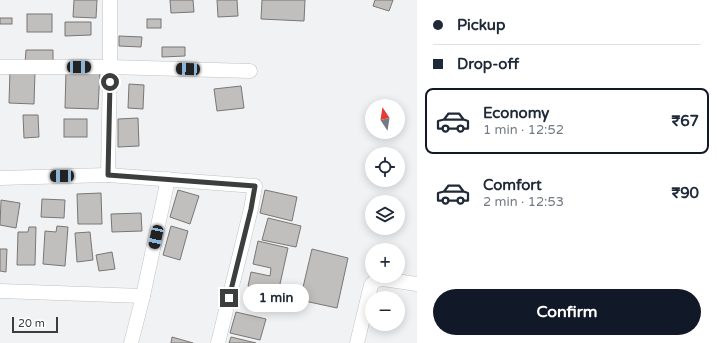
<!DOCTYPE html>
<html lang="en">
<head>
<meta charset="utf-8">
<style>
  :root { --surface:#fff; --page:#f2f2f3; --text:#1f2937; --muted:#747a83; --line:#e0e1e3; --accent:#111827 }
  body { margin:0; font-family:"Varela Round",sans-serif; background:var(--page); color:var(--text); height:100vh; display:flex; flex-direction:column; font-size:15px; white-space:nowrap }
  * { box-sizing:border-box; margin:0 }
  p { font-size:13px; color:var(--muted) }
  .icon { flex:none; width:22px; height:22px; fill:none; stroke:currentColor; stroke-width:2; stroke-linecap:round; stroke-linejoin:round }
  .map { position:relative; flex:1; overflow:hidden }
  .details { display:flex; flex-direction:column; background:var(--surface); width:300px }
  .details>* { flex:none }
  .top-card { display:grid; align-content:center; height:88px; padding:0 16px; background:var(--surface) }
  .needle { width:26px; rotate:348deg }
  .fabs { position:absolute; left:365px; top:99px; display:grid; gap:8px }
  .fabs a { display:grid; place-items:center; width:40px; height:40px; border-radius:50%; background:var(--surface); box-shadow:0 2px 10px #0003; font-size:20px }
  .scale { position:absolute; left:12px; bottom:10px; width:46px; box-sizing:border-box; padding-left:4px; border:2px solid #3c3d3d; border-top:0; font-size:11px; line-height:14px; white-space:nowrap; color:#3c3d3d; -webkit-text-stroke:3px #fff; paint-order:stroke }
  .end { position:absolute; width:18px; height:18px; margin:-9px; border:5px solid #3c3d3d; background:#fff; box-shadow:0 0 0 2px #fff }
  .from { border-radius:50% }
  .bubble { position:absolute; height:28px; border-radius:14px; background:var(--surface); box-shadow:0 2px 10px #0003; font-size:13px; font-weight:700; line-height:28px; text-align:center }
  .car { position:absolute; width:12px; height:24px; margin:-12px -6px; border-radius:5px; box-shadow:0 0 3px 1px #0007; background:linear-gradient(#222 24%,#8ab4d8 0 40%,#222 0 76%,#8ab4d8 0 86%,#222 0) }
  .top-card b { display:flex; align-items:center; gap:14px; height:38px; font-size:15px }
  .top-card b+b { border-top:1px solid var(--line) }
  .top-card i { width:10px; height:10px; background:var(--text) }
  ul { padding:0; list-style:none }
  li { display:flex; align-items:center; gap:12px; height:66px; margin:0 8px 6px; padding:0 8px; border:2px solid transparent; border-radius:8px }
  li div { flex:1 }
  li b { display:block; font-size:15px }
  li em { font-style:normal; font-weight:700 }
  li.selected { border-color:var(--accent) }
  li>.icon { width:36px; height:36px; stroke-width:1.5 }
  .button { display:flex; gap:8px; margin-top:auto; padding:8px 16px }
  .button a { flex:1; height:46px; border-radius:24px; background:var(--accent); color:#fff; font-size:16px; font-weight:700; line-height:46px; text-align:center }
  main { display:flex; flex:1; min-height:0 }
  .map>svg:first-child { display:block }
</style>
</head>
<body>
<main>
<div class="map">
<svg width="417" height="343" viewBox="0 0 417 343">
  <rect width="100%" height="100%" fill="#f0f2f4"/>
  <g fill="#c0bfbd" stroke="#787775">
    <polygon points="74,0 97,0 96,18 73,17"/>
    <polygon points="170,0 193,0 194,12 171,13"/>
    <polygon points="217,0 237,0 238,16 218,17"/>
    <polygon points="262,0 305,0 304,21 261,19"/>
    <polygon points="375,0 393,0 389,11 373,6"/>
    <rect x="27" y="14" width="25" height="18"/>
    <rect x="0" y="18" width="12" height="6"/>
    <rect x="147" y="19" width="14" height="9"/>
    <polygon points="65,22 91,22 91,35 65,36"/>
    <polygon points="119,36 142,37 141,47 119,46"/>
    <polygon points="162,47 185,47 185,56 162,57"/>
    <polygon points="26,50 53,50 53,63 25,63"/>
    <polygon points="10,70 35,72 34,104 9,103"/>
    <polygon points="66,70 100,71 98,109 65,108"/>
    <polygon points="129,84 144,85 143,109 128,108"/>
    <polygon points="241,86 244,108 217,111 214,89"/>
    <polygon points="23,115 38,115 39,137 24,138"/>
    <polygon points="138,118 139,146 118,147 118,119"/>
    <rect x="64" y="119" width="23" height="18"/>
    <polygon points="178,190 199,196 190,224 170,217"/>
    <polygon points="265,190 297,197 292,221 260,213"/>
    <polygon points="101,193 102,224 78,224 77,194"/>
    <polygon points="42,199 65,200 64,218 41,217"/>
    <polygon points="1,200 20,203 16,228 0,225"/>
    <polygon points="141,213 142,231 112,232 111,214"/>
    <polygon points="268,218 301,226 296,247 262,240"/>
    <polygon points="57,226 68,227 65,266 43,264 45,231 56,232"/>
    <polygon points="171,226 188,231 180,260 163,255"/>
    <polygon points="29,227 36,227 35,265 17,265 18,232 28,232"/>
    <polygon points="90,232 93,260 77,262 75,233"/>
    <polygon points="258,241 288,248 278,293 248,286 251,272 270,276 271,268 253,264"/>
    <polygon points="0,249 7,249 6,272 0,271"/>
    <polygon points="312,249 348,258 337,308 300,300"/>
    <polygon points="112,252 115,269 99,271 96,255"/>
    <polygon points="236,312 266,319 260,340 230,333"/>
    <polygon points="172,337 193,343 171,343"/>
    <polygon points="231,337 256,343 229,343"/>
  </g>
  <g fill="none" stroke-linecap="round" stroke-linejoin="round">
    <defs>
      <g id="street">
        <polyline points="0,67 110,67 110,0"/>
        <polyline points="0,178 108,175"/>
        <polyline points="0,291 143,296"/>
        <polyline points="131,343 143,296 168,179"/>
        <polyline points="218,343 251,209 255,186 108,175 110,67 250,71"/>
        <polyline points="357,343 371,285 376,280 383,279 417,284"/>
      </g>
    </defs>
    <use href="#street" stroke="#c1c2c4" stroke-width="15"/>
    <use href="#street" stroke="#fff" stroke-width="14"/>
  </g>
  <g fill="none" stroke-linecap="round" stroke-linejoin="round">
    <polyline stroke="#3c3d3d" stroke-width="5" points="110,82 108,175 255,186 251,209 229,298"/>
  </g>
</svg>
<div class="fabs">
<a><svg class="needle" viewBox="-14 -14 28 28"><path d="M0-13l5 13h-10z" fill="#e53935"/><path d="M0 13l5-13h-10z" fill="#747a83"/></svg></a>
<a><svg class="icon" aria-label="locate" viewBox="0 0 24 24"><circle cx="12" cy="12" r="6"/><path d="M12 2v4M12 18v4M2 12h4M18 12h4"/></svg></a>
<a><svg class="icon" aria-label="layers" viewBox="0 0 24 24"><path d="M12 4l9 5-9 5-9-5zM3 14l9 5 9-5"/></svg></a>
<a>+</a>
<a>−</a>
</div>
<div class="scale">20 m</div>
<i class="end from" style="left:110px;top:82px"></i>
<i class="end" style="left:229px;top:298px"></i>
<div class="bubble" style="left:243px;top:284px;width:66px">1 min</div>
<i class="car" style="left:79px;top:67px;rotate:90deg"></i>
<i class="car" style="left:188px;top:69px;rotate:272deg"></i>
<i class="car" style="left:62px;top:176px;rotate:269deg"></i>
<i class="car" style="left:156px;top:237px;rotate:192deg"></i>
</div>
<section class="details">
<div class="top-card">
<b><i class="from"></i>Pickup</b>
<b><i></i>Drop-off</b>
</div>
<ul>
<li class="selected"><svg class="icon" aria-label="car" viewBox="0 0 24 24"><path d="M5 17H2v-5l4-1 3-4h7l3 4 3 1v5h-3M9 17h6M6 11h13"/><circle cx="7" cy="17" r="2"/><circle cx="17" cy="17" r="2"/></svg><div><b>Economy</b><p>1 min · 12:52</p></div><em>₹67</em></li>
<li><svg class="icon" aria-label="car" viewBox="0 0 24 24"><path d="M5 17H2v-5l4-1 3-4h7l3 4 3 1v5h-3M9 17h6M6 11h13"/><circle cx="7" cy="17" r="2"/><circle cx="17" cy="17" r="2"/></svg><div><b>Comfort</b><p>2 min · 12:53</p></div><em>₹90</em></li>
</ul>
<div class="button"><a>Confirm</a></div>
</section>
</main>
</body>
</html>
